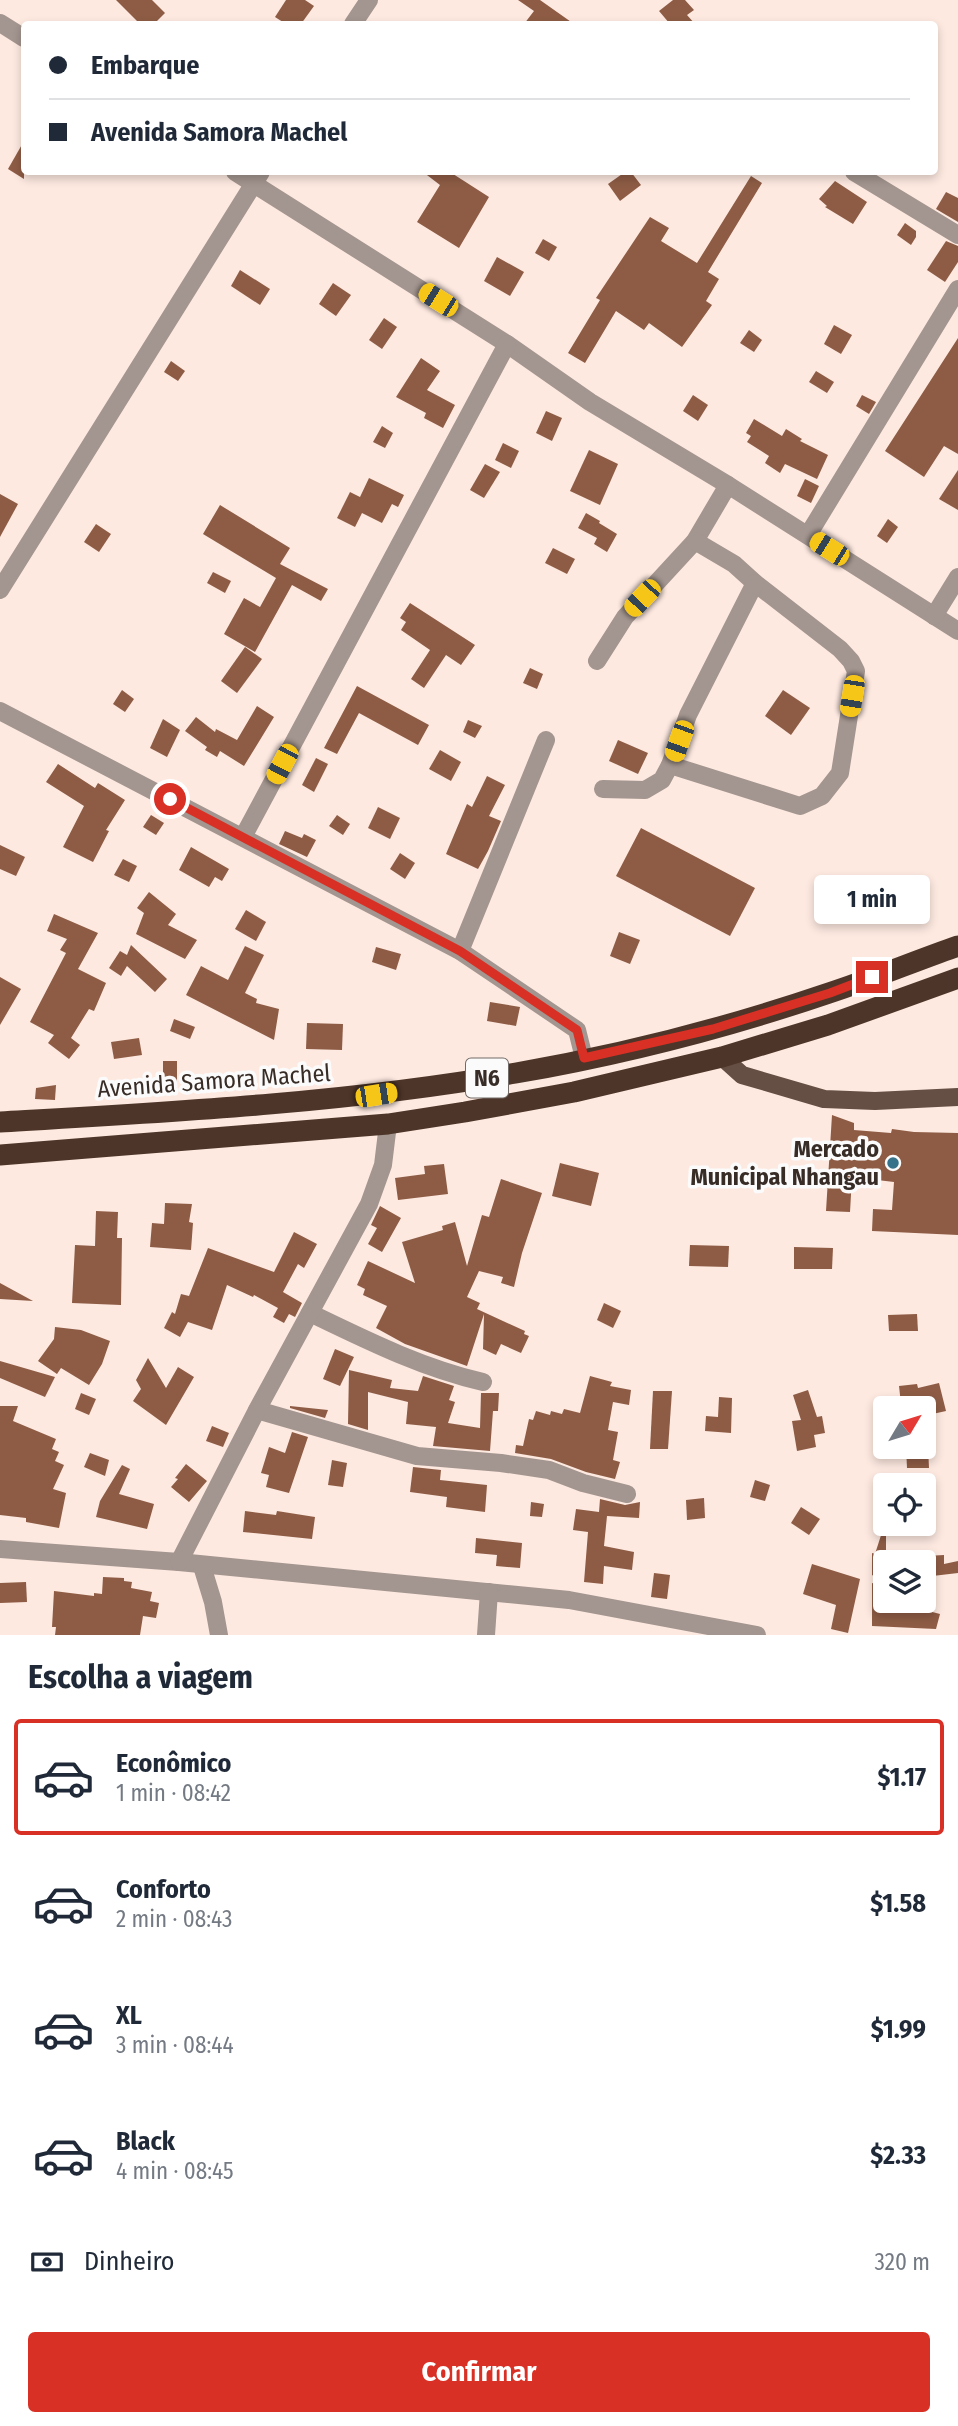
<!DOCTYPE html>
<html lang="pt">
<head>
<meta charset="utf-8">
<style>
  :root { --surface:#fff; --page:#f6f6f7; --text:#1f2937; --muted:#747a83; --line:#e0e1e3; --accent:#d93025 }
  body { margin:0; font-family:"Fira Sans Condensed",sans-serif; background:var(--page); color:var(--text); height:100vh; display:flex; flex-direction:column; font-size:26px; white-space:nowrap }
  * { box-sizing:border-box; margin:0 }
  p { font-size:23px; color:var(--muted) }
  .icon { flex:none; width:38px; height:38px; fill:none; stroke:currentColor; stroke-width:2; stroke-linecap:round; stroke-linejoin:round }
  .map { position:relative; height:1635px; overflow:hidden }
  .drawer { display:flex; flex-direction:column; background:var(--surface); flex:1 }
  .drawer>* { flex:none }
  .banner { position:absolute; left:21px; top:21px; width:917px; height:154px; border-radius:7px; box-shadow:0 4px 10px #0003; display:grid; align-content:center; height:154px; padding:0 28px; background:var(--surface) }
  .needle { width:46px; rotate:52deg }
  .tools { position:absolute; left:873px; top:1396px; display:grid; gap:14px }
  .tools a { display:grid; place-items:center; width:63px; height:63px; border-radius:7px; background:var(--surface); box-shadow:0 4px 10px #0003; font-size:35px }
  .end { position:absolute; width:32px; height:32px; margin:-16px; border:9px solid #d93025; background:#fff; box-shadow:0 0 0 4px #fff }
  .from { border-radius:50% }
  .bubble { position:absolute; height:49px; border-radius:7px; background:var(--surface); box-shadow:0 4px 10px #0003; font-size:23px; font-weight:700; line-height:49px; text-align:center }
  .car { position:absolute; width:21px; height:42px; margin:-21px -10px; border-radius:9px; box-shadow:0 0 5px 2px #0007; background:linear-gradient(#f5c518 24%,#345 0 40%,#f5c518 0 76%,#345 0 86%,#f5c518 0) }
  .banner b { display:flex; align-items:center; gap:24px; height:66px; font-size:26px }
  .banner b+b { border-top:2px solid var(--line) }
  .banner i { width:18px; height:18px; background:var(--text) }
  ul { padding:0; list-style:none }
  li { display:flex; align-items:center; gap:21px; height:116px; margin:0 14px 10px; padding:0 14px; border:4px solid transparent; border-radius:7px }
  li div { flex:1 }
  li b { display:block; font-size:26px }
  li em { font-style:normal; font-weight:700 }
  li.current { border-color:var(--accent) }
  li>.icon { width:63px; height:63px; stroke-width:1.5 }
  h2 { padding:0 28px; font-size:32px; line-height:84px }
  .pay { display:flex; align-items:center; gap:18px; height:77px; padding:0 28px; font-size:26px }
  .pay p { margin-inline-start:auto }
  .action { display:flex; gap:14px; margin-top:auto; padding:14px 28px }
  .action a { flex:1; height:80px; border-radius:7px; background:var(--accent); color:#fff; font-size:28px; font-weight:700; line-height:80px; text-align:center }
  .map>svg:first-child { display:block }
</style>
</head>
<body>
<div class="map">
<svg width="958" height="1635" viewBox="0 0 958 1635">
  <rect width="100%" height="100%" fill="#fde9e0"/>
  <g fill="#8e5c45">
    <polygon points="116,0 152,0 165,13 154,24 140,24"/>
    <polygon points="286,0 305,0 314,6 301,24 286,24 275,17"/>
    <polygon points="518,0 540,0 574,24 524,24 534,11"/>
    <polygon points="673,0 685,0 694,10 687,15 695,24 670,24 659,11"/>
    <polygon points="24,141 24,179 8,169"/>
    <polygon points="423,172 450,172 489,197 459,248 417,222 440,185"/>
    <polygon points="625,172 631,172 641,185 620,201 608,184"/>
    <polygon points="751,176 762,183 708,272 719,279 706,301 712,305 682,347 649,323 644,330 616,311 585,363 568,353 600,300 596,298 650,217 669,228 661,241 697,263"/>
    <polygon points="835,181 867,202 853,224 825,207 827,206 819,199"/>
    <polygon points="946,192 958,198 958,222 936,209"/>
    <polygon points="905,223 916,231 916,237 911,245 897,235"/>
    <polygon points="543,239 557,247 549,261 535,253"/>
    <polygon points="946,241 958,246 958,262 945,282 927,270"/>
    <polygon points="497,257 524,272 510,296 484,281"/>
    <polygon points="240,270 270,289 260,305 231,286"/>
    <polygon points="333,283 351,295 336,316 319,304"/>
    <polygon points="384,318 397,327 382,349 369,340"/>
    <polygon points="834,325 852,335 841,354 824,344"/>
    <polygon points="749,330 762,340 754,352 740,343"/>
    <polygon points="958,338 958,454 944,446 924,477 885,451"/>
    <polygon points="421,358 440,371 427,390 455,405 443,428 424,418 426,413 396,397"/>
    <polygon points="171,361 185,371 178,381 164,372"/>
    <polygon points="816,371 834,382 827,393 809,382"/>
    <polygon points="693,395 708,405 698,421 683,411"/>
    <polygon points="862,395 876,402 869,414 856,406"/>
    <polygon points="546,411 562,418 552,441 536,433"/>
    <polygon points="754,419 782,436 786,429 802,439 800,441 828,455 817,479 785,464 780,473 765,463 769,456 747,442 751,436 746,433"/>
    <polygon points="382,426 393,433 385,448 373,442"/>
    <polygon points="503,443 519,451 511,468 495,460"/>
    <polygon points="589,450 618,464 600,505 570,491"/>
    <polygon points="485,464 500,472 484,498 470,490"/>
    <polygon points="958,470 958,510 939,499"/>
    <polygon points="369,478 404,495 398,507 392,504 382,523 362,513 355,527 337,518 350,492 360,497"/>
    <polygon points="805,479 819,486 811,503 797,496"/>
    <polygon points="0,494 18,504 0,537"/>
    <polygon points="220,505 290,548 280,564 328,589 321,601 292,585 255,652 224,634 244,598 260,607 276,578 203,534"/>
    <polygon points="586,513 600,521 599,523 617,534 607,552 594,544 597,538 578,528"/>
    <polygon points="888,519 898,527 887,543 877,536"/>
    <polygon points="96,524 111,534 99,552 84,542"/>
    <polygon points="553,548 575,559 567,574 545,563"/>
    <polygon points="213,572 231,581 225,593 207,583"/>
    <polygon points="410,603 475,645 461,665 446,655 424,688 411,679 430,650 401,630 406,622 400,618"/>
    <polygon points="245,647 262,659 237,693 221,681"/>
    <polygon points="530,668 543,674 537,689 523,683"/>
    <polygon points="357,686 429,725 418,745 359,713 337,754 324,748"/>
    <polygon points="122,690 134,699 125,712 113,704"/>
    <polygon points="783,690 810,708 791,735 765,716"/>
    <polygon points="257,706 274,717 244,766 220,751 217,757 205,750 207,747 185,731 196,717 215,732 216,729 237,740"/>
    <polygon points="163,719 180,730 167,757 150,748"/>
    <polygon points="468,720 482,726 475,738 463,732"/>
    <polygon points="618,740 648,753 638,774 609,761"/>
    <polygon points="440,750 461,762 451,781 429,769"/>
    <polygon points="316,758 328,764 314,792 302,785"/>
    <polygon points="58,764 95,788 98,783 125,800 106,830 109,831 93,862 63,847 84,806 46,782"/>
    <polygon points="487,776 505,785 489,816 501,821 488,851 478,869 446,854 467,804 472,807"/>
    <polygon points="378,807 400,818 390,839 368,828"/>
    <polygon points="151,815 164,823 156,835 143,827"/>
    <polygon points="337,815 350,824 343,835 329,826"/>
    <polygon points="641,828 755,888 730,936 616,876"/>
    <polygon points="285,831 302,838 304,834 316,840 307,857 279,844"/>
    <polygon points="0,845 25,857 16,876 0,869"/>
    <polygon points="191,847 229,869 222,881 215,877 209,887 179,870"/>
    <polygon points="400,853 415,863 405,879 390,869"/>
    <polygon points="123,859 137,866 129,882 114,875"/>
    <polygon points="149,892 176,914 168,925 197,940 185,959 136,934 144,913 137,908"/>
    <polygon points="246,910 266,922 256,941 235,929"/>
    <polygon points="54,914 98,933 78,969 106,983 94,1011 89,1009 71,1038 80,1045 69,1059 48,1043 54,1035 30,1022 66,953 60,950 67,939 47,931"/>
    <polygon points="619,932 640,940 630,964 610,956"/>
    <polygon points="131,945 167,979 155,992 127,966 121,976 109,968 120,951 127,955"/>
    <polygon points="245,946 264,955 245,993 257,999 256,1003 279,1009 274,1040 186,995 201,966 228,980"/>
    <polygon points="376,947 401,954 396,970 372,962"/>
    <polygon points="0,977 21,989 0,1025"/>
    <polygon points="490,1002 520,1007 516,1026 487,1021"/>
    <polygon points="174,1019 195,1027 190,1039 170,1031"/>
    <polygon points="307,1023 343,1024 342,1050 306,1049"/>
    <polygon points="139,1038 142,1055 114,1059 111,1042"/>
    <rect x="163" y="1061" width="14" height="27"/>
    <polygon points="56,1085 55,1100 35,1099 36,1088"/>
    <polygon points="832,1115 854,1123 854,1130 891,1133 892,1129 914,1132 958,1133 958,1235 872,1231 873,1209 892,1210 894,1182 852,1177 850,1212 826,1211"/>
    <polygon points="560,1163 599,1173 591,1206 552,1196"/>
    <polygon points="444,1164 448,1194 398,1200 395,1178 425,1174 424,1166"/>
    <polygon points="501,1179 542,1193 522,1253 514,1287 501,1283 503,1277 479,1271 467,1297 480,1303 477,1309 525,1331 524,1334 529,1336 521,1353 501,1344 496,1355 483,1349 484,1314 467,1366 405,1344 376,1328 387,1306 363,1295 365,1289 357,1285 368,1261 415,1283 402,1242 443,1230 442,1226 455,1222 467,1266 482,1215 489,1217"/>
    <polygon points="165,1203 192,1204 189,1222 193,1223 191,1250 150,1247 152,1223 164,1224"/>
    <polygon points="380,1206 401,1218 382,1252 368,1244 377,1228 371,1225"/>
    <polygon points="96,1211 118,1212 117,1238 122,1238 121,1305 72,1303 75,1245 95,1246"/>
    <polygon points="294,1232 317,1244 304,1268 298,1264 283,1292 302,1303 295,1317 289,1314 284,1323 273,1317 278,1308 254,1295 253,1297 227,1285 212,1330 188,1322 180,1337 164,1328 172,1312 175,1314 181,1294 189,1296 208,1248 274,1272"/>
    <polygon points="690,1245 729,1246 728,1267 689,1266"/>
    <polygon points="794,1247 833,1248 832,1269 794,1269"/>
    <polygon points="0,1283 33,1301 0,1299"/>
    <polygon points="604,1303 621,1311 613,1328 597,1320"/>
    <polygon points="917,1314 918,1331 889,1331 888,1315"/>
    <polygon points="55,1327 81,1330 110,1341 102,1364 89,1385 61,1368 57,1374 38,1361 54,1339"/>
    <polygon points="335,1349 354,1357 340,1386 323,1379"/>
    <polygon points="148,1358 166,1388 178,1367 194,1377 166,1425 133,1401 141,1389 136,1380"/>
    <polygon points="0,1361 55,1377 45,1397 0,1378"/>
    <polygon points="349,1370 392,1380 390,1388 418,1391 423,1376 454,1386 449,1400 455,1402 448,1423 480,1428 481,1393 499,1393 498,1411 493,1411 490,1451 433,1446 436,1427 406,1424 408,1402 368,1392 368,1430 348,1424"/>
    <polygon points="590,1376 612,1382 610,1386 631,1390 629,1405 613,1402 608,1430 618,1432 613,1460 620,1462 615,1479 586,1472 551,1459 515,1453 516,1445 523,1446 529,1419 533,1420 536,1411 550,1415 551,1411 562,1414 564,1409 580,1413"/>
    <polygon points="939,1383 946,1411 928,1415 924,1402 901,1404 899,1386 917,1384 918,1388"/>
    <polygon points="808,1390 817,1417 822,1416 825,1433 814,1435 816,1447 797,1451 792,1421 801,1420 793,1395"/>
    <polygon points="653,1391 672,1391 668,1449 650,1449"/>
    <polygon points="81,1393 96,1399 89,1415 75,1409"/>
    <polygon points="719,1397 732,1398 731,1433 705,1431 706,1416 718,1417"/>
    <polygon points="0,1406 18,1406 13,1421 56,1439 52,1449 59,1452 55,1461 64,1465 53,1489 66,1493 59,1528 26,1522 26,1518 0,1515"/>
    <polygon points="290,1406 328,1410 325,1418 290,1408"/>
    <polygon points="212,1426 229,1433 223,1447 206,1441"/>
    <polygon points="292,1432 308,1437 289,1493 266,1487 269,1475 261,1473 269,1447 285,1453"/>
    <polygon points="906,1447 928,1447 929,1468 907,1468"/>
    <polygon points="90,1453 109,1460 105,1476 84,1467"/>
    <polygon points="332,1460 347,1463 343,1487 328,1485"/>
    <polygon points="186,1464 207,1481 189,1502 171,1487 178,1479 175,1478"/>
    <polygon points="122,1465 130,1469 119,1494 154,1504 147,1529 96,1517 100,1501"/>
    <polygon points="413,1467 441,1470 440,1480 487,1485 485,1512 446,1507 447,1497 410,1492"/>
    <polygon points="755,1480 770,1485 765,1501 750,1497"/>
    <polygon points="704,1498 705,1518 687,1520 686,1500"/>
    <polygon points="600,1499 625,1505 640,1502 639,1518 607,1516 604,1546 634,1552 632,1570 604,1566 603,1584 584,1582 588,1532 573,1530 576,1509 599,1512"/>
    <polygon points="531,1502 544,1504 542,1517 530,1516"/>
    <polygon points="801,1507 820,1519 809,1535 791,1523"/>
    <polygon points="245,1511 276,1515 277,1511 315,1517 312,1539 243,1532"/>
    <polygon points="883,1529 886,1530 886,1583 872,1575 872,1553 875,1554"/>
    <polygon points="476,1538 522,1543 520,1568 496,1566 497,1555 475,1553"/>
    <polygon points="944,1555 944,1564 958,1561 958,1573 924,1577 924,1568 927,1567 926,1556"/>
    <polygon points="812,1564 860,1579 848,1633 831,1629 836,1605 803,1594"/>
    <polygon points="654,1573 670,1575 667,1599 651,1597"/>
    <polygon points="103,1577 124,1578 124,1581 132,1582 131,1588 152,1592 150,1601 159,1603 156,1618 143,1616 140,1635 55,1635 56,1627 52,1627 54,1591 94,1596 94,1593 102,1594"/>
    <polygon points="26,1582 27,1602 0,1603 0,1583"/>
    <polygon points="872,1583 886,1587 886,1601 910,1601 909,1606 940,1614 936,1629 872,1626"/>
  </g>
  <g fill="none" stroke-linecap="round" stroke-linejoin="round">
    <g stroke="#a3958f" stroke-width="18">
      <polyline points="0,23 24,38"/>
      <polyline points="353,24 369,0"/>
      <polyline points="235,172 507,344 590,402 728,485 958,631"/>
      <polyline points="854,172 958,235"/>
      <polyline points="808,535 958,289"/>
      <polyline points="0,590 261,172"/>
      <polyline points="934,616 958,577"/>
      <polyline points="597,661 625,617 695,541 728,485"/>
      <polyline points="0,711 460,951 577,1030 584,1058"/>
      <polyline points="670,765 800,806 822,796 840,773 856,671 851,661 840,649 755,583 734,564 695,541"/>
      <polyline points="603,789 645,790 662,780 670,765 688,715 755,583"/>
      <polyline points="243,837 507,344"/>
      <polyline points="460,951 546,740"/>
      <path d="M310,1313c56,27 112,55 173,69"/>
      <polyline points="257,1410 417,1456 501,1463 549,1470 583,1483 627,1494"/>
      <polyline points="0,1549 179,1562 569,1600 757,1635"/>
      <polyline points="179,1562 257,1410 369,1204 383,1165 388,1124"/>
      <polyline points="202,1566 213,1602 219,1635"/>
      <polyline points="486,1635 489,1592"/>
    </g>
    <polyline stroke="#654e43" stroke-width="18" points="722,1057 742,1075 824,1099 875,1101 958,1097"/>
    <g stroke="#4e3529" stroke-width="21">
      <path d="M0,1122c172,-10 346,-19 516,-49 104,-18 213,-46 313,-80 43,-14 86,-32 129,-47"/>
      <polyline points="0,1155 388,1124 465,1112 574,1092 722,1057 828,1025 958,978"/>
    </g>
  </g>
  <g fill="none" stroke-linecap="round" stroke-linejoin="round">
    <polyline stroke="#d93025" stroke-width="9" points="170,799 460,951 577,1030 584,1058 713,1029 830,993 872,977"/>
  </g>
  <circle fill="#367289" stroke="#fbfbfb" stroke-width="2.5" cx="893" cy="1163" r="7"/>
  <g text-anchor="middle" stroke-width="7" stroke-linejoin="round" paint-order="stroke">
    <rect fill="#fbfbfb" stroke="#726a66" stroke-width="2" x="466" y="1058.5" width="42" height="39" rx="5"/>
    <g font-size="23" font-weight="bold" fill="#382c26">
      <text x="487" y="1086">N6</text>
    </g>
    <g font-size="24" fill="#382c26" stroke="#fbfbfb">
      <text transform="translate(214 1081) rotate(-4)" y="8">Avenida Samora Machel</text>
    </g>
    <g font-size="24" font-weight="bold" fill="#382c26" stroke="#fbfbfb" text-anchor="end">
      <text x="879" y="1157">Mercado<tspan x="879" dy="28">Municipal Nhangau</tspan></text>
    </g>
  </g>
</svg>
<div class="tools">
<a><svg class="needle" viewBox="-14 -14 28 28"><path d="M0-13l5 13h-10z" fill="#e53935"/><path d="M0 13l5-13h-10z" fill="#747a83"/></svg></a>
<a><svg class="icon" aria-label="locate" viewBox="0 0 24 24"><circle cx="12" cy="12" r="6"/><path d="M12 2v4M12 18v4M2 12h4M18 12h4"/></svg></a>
<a><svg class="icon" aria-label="layers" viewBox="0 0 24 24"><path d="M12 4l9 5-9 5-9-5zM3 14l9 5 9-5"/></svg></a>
</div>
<i class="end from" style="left:170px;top:799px"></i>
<i class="end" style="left:872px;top:977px"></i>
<div class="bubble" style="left:814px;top:875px;width:116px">1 min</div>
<i class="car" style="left:438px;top:300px;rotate:302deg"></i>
<i class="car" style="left:829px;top:549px;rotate:302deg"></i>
<i class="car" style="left:642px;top:598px;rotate:223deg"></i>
<i class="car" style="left:852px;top:696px;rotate:189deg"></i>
<i class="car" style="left:679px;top:741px;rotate:200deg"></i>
<i class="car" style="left:282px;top:764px;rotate:208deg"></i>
<i class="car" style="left:376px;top:1095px;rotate:81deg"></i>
<div class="banner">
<b><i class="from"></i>Embarque</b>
<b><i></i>Avenida Samora Machel</b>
</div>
</div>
<section class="drawer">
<h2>Escolha a viagem</h2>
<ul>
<li class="current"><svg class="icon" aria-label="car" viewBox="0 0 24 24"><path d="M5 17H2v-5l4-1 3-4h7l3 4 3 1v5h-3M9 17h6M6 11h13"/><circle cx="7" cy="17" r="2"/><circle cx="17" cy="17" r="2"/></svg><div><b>Econômico</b><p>1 min · 08:42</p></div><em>$1.17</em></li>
<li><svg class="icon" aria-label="car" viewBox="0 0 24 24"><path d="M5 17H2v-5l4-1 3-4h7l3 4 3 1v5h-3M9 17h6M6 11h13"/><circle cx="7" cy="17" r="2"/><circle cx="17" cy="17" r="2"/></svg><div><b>Conforto</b><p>2 min · 08:43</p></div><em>$1.58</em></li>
<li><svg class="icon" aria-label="car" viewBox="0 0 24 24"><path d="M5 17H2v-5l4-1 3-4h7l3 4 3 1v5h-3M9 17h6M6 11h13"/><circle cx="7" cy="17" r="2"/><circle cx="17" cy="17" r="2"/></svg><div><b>XL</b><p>3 min · 08:44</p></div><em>$1.99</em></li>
<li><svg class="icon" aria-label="car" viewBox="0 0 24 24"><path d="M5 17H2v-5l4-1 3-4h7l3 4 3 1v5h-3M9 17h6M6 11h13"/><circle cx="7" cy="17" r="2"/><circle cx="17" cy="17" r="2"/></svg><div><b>Black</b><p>4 min · 08:45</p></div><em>$2.33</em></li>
</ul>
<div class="pay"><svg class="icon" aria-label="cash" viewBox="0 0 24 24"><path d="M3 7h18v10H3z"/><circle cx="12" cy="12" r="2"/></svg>Dinheiro<p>320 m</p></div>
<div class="action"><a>Confirmar</a></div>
</section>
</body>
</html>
